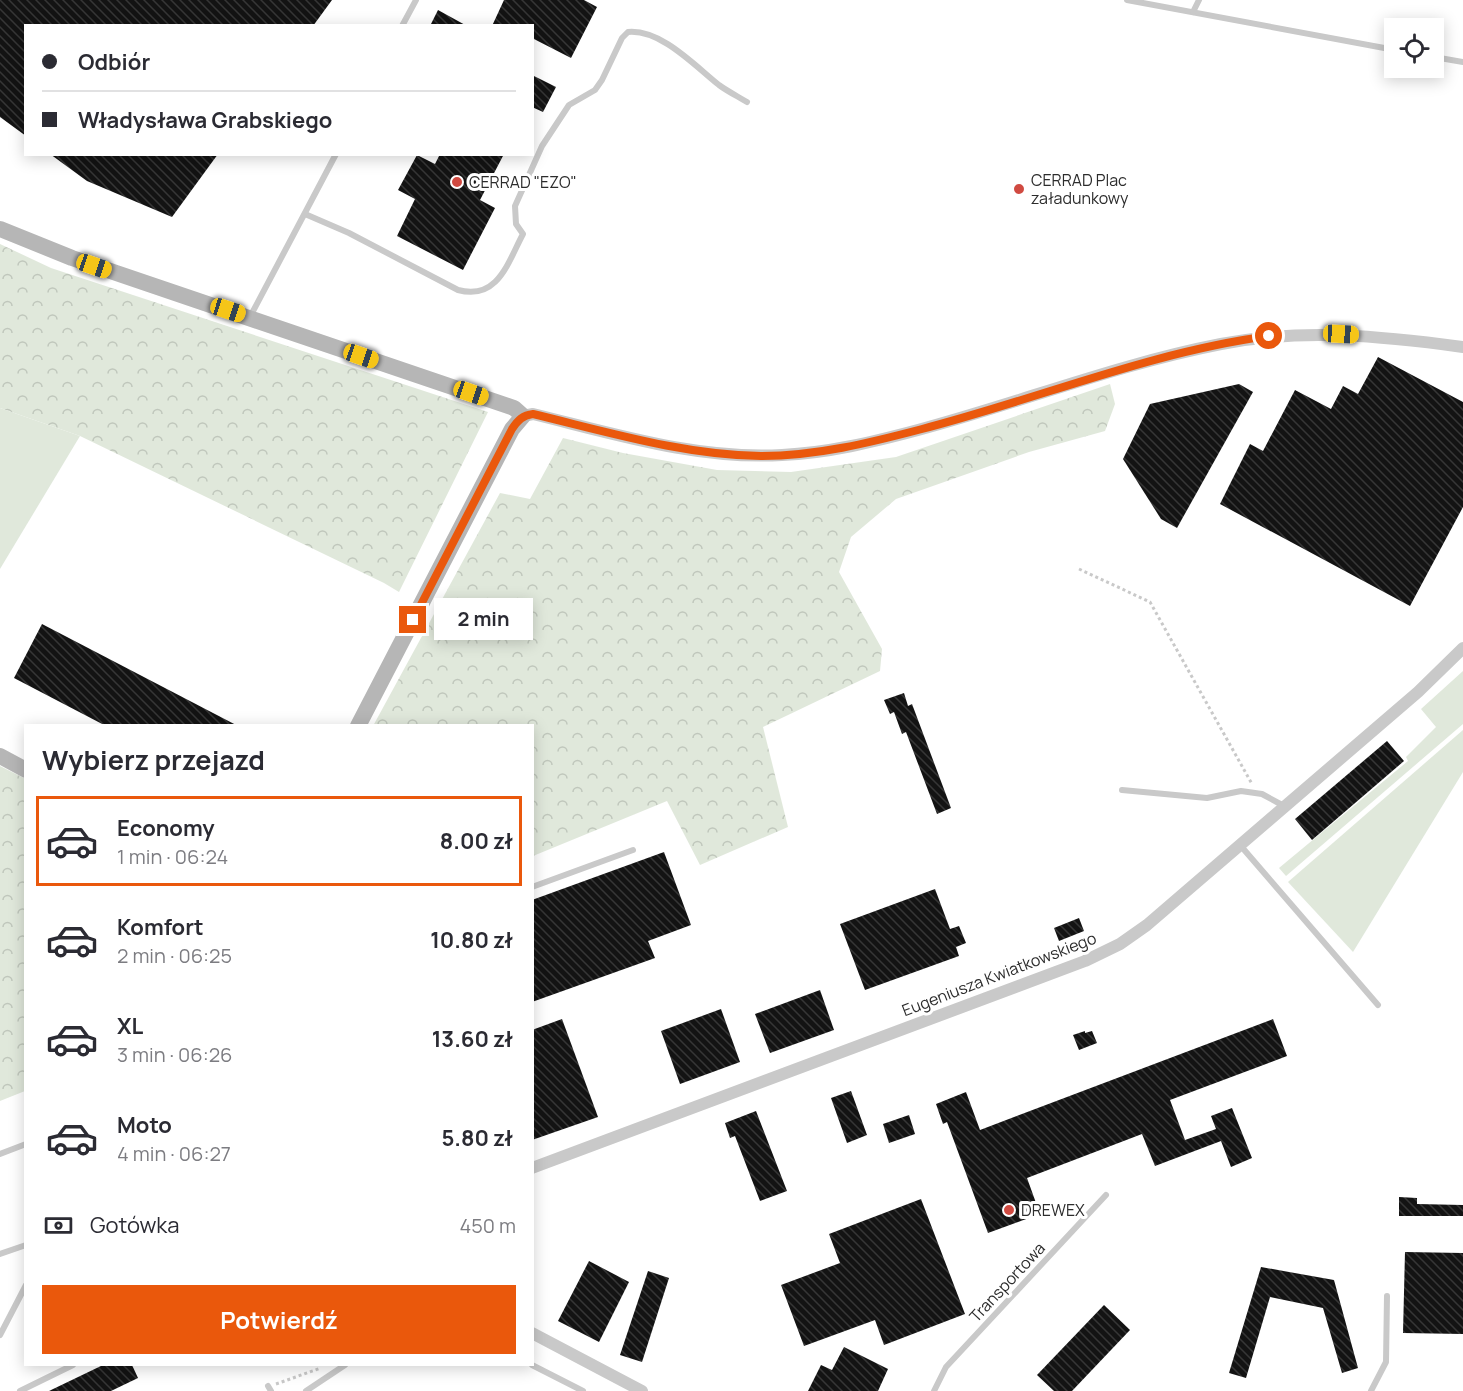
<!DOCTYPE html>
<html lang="pl">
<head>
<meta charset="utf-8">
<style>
  :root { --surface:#fff; --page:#f7f7f7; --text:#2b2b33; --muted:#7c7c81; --line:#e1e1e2; --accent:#ea580c }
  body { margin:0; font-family:Manrope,sans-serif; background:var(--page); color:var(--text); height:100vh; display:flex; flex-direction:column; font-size:22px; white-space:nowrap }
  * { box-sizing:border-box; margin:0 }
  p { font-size:20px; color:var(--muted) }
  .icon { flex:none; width:33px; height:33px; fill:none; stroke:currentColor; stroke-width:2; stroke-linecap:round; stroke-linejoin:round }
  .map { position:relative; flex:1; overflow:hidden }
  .details { position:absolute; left:24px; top:724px; width:510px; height:642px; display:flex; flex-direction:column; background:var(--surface); border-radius:0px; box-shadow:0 3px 15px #0003 }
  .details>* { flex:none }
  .guide { position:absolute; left:24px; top:24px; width:510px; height:132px; border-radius:0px; box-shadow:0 3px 15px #0003; display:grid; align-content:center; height:132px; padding:0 18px; background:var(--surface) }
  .tools { position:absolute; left:1384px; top:18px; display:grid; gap:12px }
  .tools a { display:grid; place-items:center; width:60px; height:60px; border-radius:0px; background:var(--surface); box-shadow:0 3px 15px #0003; font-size:30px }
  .end { position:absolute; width:27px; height:27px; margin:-14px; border:8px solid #ea580c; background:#fff; box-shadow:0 0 0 3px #fff }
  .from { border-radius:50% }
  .bubble { position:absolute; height:42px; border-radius:0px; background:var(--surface); box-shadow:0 3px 15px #0003; font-size:20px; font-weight:700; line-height:42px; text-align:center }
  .car { position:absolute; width:18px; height:36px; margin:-18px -9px; border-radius:8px; box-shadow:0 0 4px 2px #0007; background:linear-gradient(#f5c518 24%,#345 0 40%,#f5c518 0 76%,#345 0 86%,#f5c518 0) }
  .guide b { display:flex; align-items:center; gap:21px; height:57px; font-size:22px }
  .guide b+b { border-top:2px solid var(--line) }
  .guide i { width:15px; height:15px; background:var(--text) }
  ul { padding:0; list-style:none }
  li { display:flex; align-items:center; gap:18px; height:90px; margin:0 12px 9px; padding:0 6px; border:3px solid transparent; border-radius:0px }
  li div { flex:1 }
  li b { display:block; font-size:22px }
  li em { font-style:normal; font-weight:700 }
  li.current { border-color:var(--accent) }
  li>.icon { width:54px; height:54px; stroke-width:1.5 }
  h2 { padding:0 18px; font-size:27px; line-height:72px }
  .pay { display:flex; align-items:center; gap:15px; height:66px; padding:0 18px; font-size:22px }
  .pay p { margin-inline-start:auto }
  .cta { display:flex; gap:12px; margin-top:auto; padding:12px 18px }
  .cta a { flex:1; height:69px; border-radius:0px; background:var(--accent); color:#fff; font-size:24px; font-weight:700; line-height:69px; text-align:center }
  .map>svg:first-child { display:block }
</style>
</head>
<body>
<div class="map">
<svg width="1463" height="1391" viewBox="0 0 1463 1391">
  <defs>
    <pattern id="forest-crowns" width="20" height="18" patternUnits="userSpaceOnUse" patternTransform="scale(1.5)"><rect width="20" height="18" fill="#e0e8db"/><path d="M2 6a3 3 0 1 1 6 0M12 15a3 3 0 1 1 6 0" fill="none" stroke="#c0c7bc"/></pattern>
    <pattern id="building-back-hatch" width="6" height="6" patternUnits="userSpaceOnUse" patternTransform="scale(1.5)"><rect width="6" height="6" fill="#131313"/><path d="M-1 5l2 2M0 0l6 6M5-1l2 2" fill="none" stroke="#363636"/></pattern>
  </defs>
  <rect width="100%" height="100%" fill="#fff"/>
  <g fill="#e0e8db">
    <polygon points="0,408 80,436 0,569"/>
    <polygon points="1463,671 1463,724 1286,876 1279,868 1408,761 1406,757 1436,727 1421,709"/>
    <polygon points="1463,730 1463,772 1353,952 1288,882"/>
  </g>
  <g fill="url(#forest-crowns)">
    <polygon points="0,244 51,268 488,412 399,592 384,583 80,436 0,408"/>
    <polygon points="1110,384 1115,404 1105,431 1029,452 896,499 851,537 839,572 882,649 880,671 763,727 788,827 700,865 667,801 533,856 532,726 373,726 500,493 530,499 563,438 623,453 717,470 791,472 896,457"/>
    <polygon points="0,766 26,779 25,1091 0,1101"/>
  </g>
  <g fill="url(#building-back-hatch)">
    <polygon points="0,0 332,0 313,26 26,26 26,136 0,117"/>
    <polygon points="504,0 584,0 597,7 571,58 532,38 532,26 492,26"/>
    <polygon points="438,10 467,26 430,26"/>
    <polygon points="532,75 556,87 543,112 532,107"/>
    <polygon points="50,154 218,154 172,217 87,181"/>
    <polygon points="440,154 504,154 480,200 495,208 463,270 397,236 415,199 398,190 417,155 435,164"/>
    <polygon points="1378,357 1463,402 1463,507 1410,606 1220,504 1250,444 1263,451 1295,390 1331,409 1343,386 1358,394"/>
    <polygon points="1239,384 1253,392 1177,528 1161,519 1123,459 1150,404"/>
    <polygon points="42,624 238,726 106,726 14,678"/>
    <polygon points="904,693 908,706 912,704 951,808 937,814 906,732 902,734 894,712 890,714 884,700"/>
    <polygon points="1387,741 1404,761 1312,840 1295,819"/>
    <polygon points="664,852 691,925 648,941 655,958 532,1002 532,900"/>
    <polygon points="935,889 950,929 959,926 966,943 956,947 959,956 865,990 840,924"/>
    <polygon points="1079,918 1084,931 1059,941 1054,928"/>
    <polygon points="820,990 834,1030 770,1053 755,1014"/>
    <polygon points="721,1009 740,1062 680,1084 661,1031"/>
    <polygon points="562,1019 598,1117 532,1140 532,1030"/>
    <polygon points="1273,1019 1287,1056 1170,1100 1185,1140 1216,1129 1211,1116 1232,1108 1252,1158 1231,1167 1221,1141 1155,1166 1142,1134 1027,1178 1040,1214 988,1233 947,1122 943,1124 936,1104 966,1092 980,1130"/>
    <polygon points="1085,1031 1085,1033 1092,1031 1097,1043 1079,1050 1073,1035"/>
    <polygon points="851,1091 867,1135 847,1143 831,1098"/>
    <polygon points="756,1111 787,1191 760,1201 735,1136 730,1138 725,1123"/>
    <polygon points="909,1115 915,1134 889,1143 883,1124"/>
    <polygon points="1399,1197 1417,1198 1417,1204 1463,1205 1463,1216 1399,1216"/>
    <polygon points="921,1199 965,1314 884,1345 875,1320 804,1346 781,1285 840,1263 829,1234"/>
    <polygon points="1405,1252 1463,1253 1463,1334 1403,1333"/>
    <polygon points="589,1261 629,1282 599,1342 558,1321"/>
    <polygon points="1261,1267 1334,1280 1358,1368 1342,1373 1323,1308 1270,1297 1246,1378 1229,1373"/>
    <polygon points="648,1271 669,1278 642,1362 620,1355"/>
    <polygon points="1104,1305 1130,1330 1072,1391 1054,1391 1037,1375"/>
    <polygon points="844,1347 888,1369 878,1391 808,1391 821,1365 832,1370"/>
    <polygon points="103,1365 132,1365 138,1378 111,1391 49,1391"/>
  </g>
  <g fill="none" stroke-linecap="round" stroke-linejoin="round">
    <g stroke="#c9c9c9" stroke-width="3" stroke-dasharray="3 3" stroke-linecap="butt">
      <polyline points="1079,569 1150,602 1252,784"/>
      <polyline points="276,1384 321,1368"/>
    </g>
    <g stroke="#c9c9c9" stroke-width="6">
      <polyline points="1127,0 1395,50"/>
      <polyline points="1193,12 1199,0"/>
      <polyline points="402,26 416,0"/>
      <polyline points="1434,57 1463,62"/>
      <path d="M305,214l44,19 109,57c40,11 50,-28 65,-56l-7,-10 -1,-18 27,-60 27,-41 26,-15 7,-10 20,-42 6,-6c33,-3 67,34 91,53 8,6 18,11 28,17"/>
      <polyline points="250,317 336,154"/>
      <polyline points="1122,790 1207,798 1241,791 1262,794 1284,806"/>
      <polyline points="1240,845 1378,1005"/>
      <polyline points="532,887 633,850"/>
      <polyline points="0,1154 26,1144"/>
      <polyline points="0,1254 26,1245"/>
      <polyline points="0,1335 26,1285"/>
      <polyline points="532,1365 583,1391"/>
      <polyline points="268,1386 271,1391"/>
      <polyline points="20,1391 73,1365"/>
      <polyline points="306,1391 345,1365"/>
      <polyline points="934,1391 946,1367 1106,1195"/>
      <polyline points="1371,1391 1386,1362 1387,1296"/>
    </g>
    <g stroke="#c9c9c9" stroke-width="12">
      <path d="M523,416l10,-2c82,20 165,46 249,41 46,-2 91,-13 136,-25 101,-27 200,-66 303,-86 81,-16 161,-8 242,3"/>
      <polyline points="532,1168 1085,961 1120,944 1147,925 1418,692 1463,648"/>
      <polyline points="532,1333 642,1391"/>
    </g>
    <g stroke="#b6b6b6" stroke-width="16">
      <polyline points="0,229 72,258 514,408 523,416 512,429 358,726"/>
      <polyline points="0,756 26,770"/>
    </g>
  </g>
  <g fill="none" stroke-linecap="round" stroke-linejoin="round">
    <path stroke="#ea580c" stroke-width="8" d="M413,620l99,-191c6,-9 11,-14 21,-15 75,18 151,41 228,42 55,0 108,-13 161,-27 116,-30 228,-77 347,-93"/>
  </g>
  <g fill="#d04a41" stroke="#fff" stroke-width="2">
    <circle cx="457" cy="182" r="6"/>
    <circle cx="1019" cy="189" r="6"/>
    <circle cx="1009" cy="1210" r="6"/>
  </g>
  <g text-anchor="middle" stroke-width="6" stroke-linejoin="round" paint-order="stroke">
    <g font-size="16" fill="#2c2c2c" stroke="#fff" text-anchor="start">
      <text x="1031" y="186">CERRAD Plac<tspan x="1031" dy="18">załadunkowy</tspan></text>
      <text x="469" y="188">CERRAD "EZO"</text>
      <text x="1021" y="1216">DREWEX</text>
    </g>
    <g font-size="16" fill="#2c2c2c" stroke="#fff">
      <text transform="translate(999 974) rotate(-21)" y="6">Eugeniusza Kwiatkowskiego</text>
      <text transform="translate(1007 1282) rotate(-47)" y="6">Transportowa</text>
    </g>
  </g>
</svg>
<div class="tools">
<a><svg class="icon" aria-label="locate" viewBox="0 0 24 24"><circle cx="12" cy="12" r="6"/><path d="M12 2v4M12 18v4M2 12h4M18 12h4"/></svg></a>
</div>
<i class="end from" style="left:1269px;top:336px"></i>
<i class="end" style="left:413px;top:620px"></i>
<div class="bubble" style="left:434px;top:598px;width:99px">2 min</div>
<i class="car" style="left:94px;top:266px;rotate:109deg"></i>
<i class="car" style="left:228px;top:310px;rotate:108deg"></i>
<i class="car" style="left:1341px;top:334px;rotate:93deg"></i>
<i class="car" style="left:361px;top:356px;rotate:109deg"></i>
<i class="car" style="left:471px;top:393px;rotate:109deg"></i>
<div class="guide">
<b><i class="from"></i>Odbiór</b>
<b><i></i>Władysława Grabskiego</b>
</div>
<section class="details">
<h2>Wybierz przejazd</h2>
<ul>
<li class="current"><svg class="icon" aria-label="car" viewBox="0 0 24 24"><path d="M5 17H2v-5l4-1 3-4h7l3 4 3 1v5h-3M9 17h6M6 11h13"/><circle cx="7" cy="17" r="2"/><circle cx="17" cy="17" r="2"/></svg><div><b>Economy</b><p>1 min · 06:24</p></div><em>8.00 zł</em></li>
<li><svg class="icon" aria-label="car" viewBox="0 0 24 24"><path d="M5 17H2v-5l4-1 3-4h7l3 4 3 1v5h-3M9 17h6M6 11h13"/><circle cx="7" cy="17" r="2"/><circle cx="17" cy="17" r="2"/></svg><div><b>Komfort</b><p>2 min · 06:25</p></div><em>10.80 zł</em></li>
<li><svg class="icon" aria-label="car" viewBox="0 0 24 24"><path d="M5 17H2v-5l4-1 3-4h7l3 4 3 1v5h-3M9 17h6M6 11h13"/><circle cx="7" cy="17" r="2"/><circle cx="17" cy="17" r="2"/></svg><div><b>XL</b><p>3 min · 06:26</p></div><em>13.60 zł</em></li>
<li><svg class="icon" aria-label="car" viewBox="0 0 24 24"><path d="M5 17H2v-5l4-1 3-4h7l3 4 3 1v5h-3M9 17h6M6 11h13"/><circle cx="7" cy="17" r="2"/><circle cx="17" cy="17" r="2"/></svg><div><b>Moto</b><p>4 min · 06:27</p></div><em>5.80 zł</em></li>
</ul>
<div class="pay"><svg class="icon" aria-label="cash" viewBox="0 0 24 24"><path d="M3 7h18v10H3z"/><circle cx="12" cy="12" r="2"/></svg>Gotówka<p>450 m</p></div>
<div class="cta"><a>Potwierdź</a></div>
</section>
</div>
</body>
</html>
